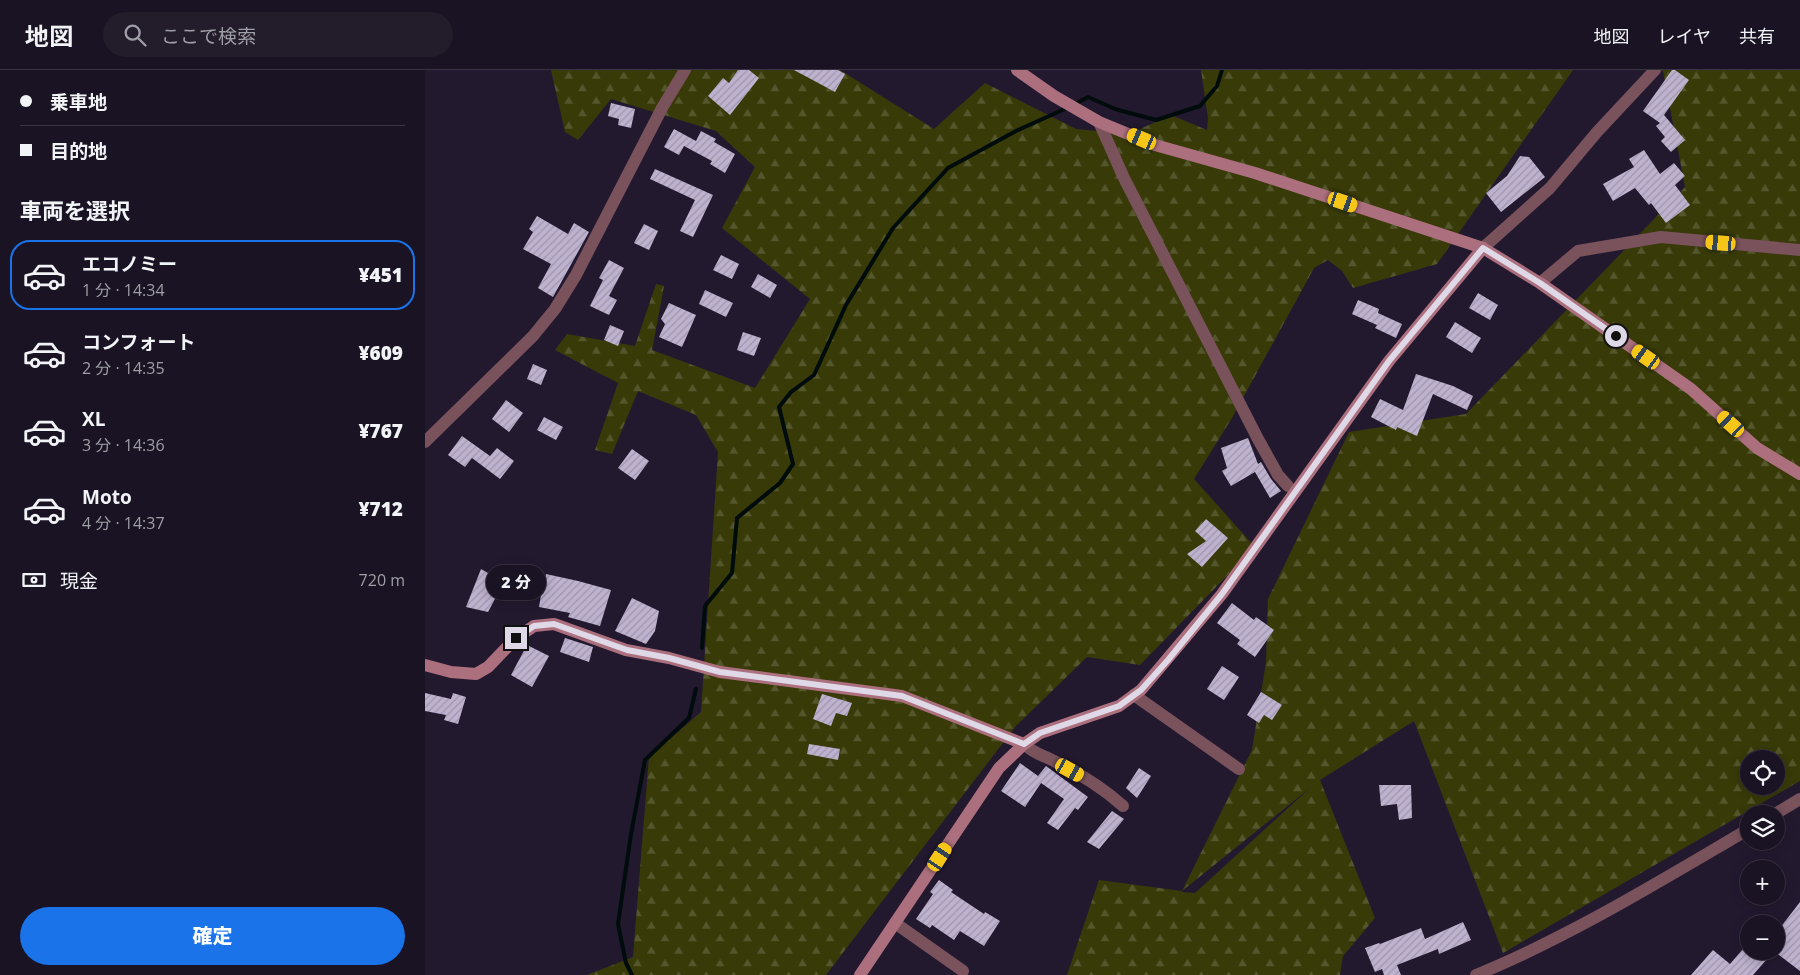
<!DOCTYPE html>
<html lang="ja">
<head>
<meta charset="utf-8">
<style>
  :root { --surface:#1a1323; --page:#231c2b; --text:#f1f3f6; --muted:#9f9ea6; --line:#383241; --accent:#1a73e8 }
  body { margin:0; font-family:"Open Sans","Noto Sans JP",sans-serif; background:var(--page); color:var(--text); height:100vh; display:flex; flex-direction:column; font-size:19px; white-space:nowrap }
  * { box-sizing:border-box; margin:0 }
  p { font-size:16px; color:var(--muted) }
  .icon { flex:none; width:28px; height:28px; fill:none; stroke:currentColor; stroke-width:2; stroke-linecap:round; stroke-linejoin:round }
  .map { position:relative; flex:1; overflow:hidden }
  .side { display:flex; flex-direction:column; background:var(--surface); width:425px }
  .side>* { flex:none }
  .top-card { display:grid; align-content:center; height:110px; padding:0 20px; background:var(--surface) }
  .controls { position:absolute; left:1315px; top:680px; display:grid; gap:10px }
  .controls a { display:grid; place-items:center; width:45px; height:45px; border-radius:50%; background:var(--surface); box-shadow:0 2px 12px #0003,0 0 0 1px var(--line); font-size:25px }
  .end { position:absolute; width:22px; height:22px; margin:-11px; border:6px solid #ded8e7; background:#111; box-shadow:0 0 0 2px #111 }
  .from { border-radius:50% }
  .bubble { position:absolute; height:35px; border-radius:18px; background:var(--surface); box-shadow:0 2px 12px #0003,0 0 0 1px var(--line); font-size:16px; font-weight:800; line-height:35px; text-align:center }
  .car { position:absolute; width:15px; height:30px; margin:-15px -8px; border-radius:6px; box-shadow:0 0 4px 1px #0007; background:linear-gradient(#f5c518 24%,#345 0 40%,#f5c518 0 76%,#345 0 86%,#f5c518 0) }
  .top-card b { display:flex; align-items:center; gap:18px; height:48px; font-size:19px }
  .top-card b+b { border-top:1px solid var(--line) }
  .top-card i { width:12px; height:12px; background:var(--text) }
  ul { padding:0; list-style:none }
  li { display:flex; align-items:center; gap:15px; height:70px; margin:0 10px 8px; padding:0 10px; border:2px solid transparent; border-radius:20px }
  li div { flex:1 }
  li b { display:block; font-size:19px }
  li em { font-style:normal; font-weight:800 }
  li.active { border-color:var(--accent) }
  li>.icon { width:45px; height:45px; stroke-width:1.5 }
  h2 { padding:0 20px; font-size:22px; line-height:60px }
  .pay { display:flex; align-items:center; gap:12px; height:55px; padding:0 20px; font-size:19px }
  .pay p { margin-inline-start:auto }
  .button { display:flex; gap:10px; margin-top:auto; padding:10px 20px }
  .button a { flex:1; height:58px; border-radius:30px; background:var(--accent); color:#fff; font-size:20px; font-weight:800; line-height:58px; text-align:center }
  header { display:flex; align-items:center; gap:30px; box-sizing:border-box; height:70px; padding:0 25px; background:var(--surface); border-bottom:1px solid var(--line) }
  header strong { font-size:24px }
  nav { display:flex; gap:28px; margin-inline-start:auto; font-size:18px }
  .search { width:350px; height:45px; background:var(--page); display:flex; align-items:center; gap:12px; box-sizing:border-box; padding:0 18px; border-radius:28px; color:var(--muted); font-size:19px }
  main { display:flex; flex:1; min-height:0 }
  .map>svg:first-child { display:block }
</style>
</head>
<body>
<header>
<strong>地図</strong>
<div class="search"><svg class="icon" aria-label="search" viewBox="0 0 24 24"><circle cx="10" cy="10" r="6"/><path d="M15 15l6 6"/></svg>ここで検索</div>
<nav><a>地図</a><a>レイヤ</a><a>共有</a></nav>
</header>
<main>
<section class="side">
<div class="top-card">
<b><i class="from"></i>乗車地</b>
<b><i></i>目的地</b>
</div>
<h2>車両を選択</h2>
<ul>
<li class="active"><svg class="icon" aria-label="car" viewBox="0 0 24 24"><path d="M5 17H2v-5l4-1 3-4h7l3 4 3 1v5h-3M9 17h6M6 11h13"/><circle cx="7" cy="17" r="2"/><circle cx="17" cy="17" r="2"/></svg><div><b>エコノミー</b><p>1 分 · 14:34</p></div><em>¥451</em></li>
<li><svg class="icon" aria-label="car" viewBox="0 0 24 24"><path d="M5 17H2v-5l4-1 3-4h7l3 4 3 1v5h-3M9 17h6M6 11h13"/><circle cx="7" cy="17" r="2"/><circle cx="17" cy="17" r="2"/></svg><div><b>コンフォート</b><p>2 分 · 14:35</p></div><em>¥609</em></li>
<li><svg class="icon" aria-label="car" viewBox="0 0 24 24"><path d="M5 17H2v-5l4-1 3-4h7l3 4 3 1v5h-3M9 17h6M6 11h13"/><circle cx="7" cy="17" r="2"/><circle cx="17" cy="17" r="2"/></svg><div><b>XL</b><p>3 分 · 14:36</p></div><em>¥767</em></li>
<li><svg class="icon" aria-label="car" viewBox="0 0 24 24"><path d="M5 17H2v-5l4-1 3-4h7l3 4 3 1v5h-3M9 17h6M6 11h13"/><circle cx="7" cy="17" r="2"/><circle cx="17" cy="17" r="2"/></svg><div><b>Moto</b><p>4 分 · 14:37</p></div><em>¥712</em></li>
</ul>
<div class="pay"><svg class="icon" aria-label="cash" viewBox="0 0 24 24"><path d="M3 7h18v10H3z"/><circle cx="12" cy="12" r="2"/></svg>現金<p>720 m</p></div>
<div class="button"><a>確定</a></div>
</section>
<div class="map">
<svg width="1375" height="905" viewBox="0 0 1375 905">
  <defs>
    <pattern id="forest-firs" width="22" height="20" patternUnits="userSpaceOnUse" patternTransform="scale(1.25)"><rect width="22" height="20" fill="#383a08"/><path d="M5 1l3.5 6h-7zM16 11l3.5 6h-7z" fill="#54562c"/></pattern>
    <pattern id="building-hatch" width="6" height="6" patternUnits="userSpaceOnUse" patternTransform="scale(1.25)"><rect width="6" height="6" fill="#beb2cf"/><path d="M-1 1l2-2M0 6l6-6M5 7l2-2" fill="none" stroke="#9f96ac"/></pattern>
  </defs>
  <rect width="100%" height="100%" fill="#23192f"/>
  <g fill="url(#forest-firs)" fill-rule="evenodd">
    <polygon points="126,0 415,0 509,59 560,13 651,59 704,64 746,45 782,60 783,48 776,0 1148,0 1012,194 928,218 917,201 903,190 889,198 807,348 769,409 830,477 715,595 662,587 590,657 401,905 162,905 208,887 224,687 276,642 293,382 271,345 213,321 187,384 170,380 193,313 130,280 142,264 210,276 231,214 239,216 227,280 330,318 385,229 297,158 330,97 291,61 186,29 153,70 140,62"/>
    <path d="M1232,0h143v711l-297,172 -89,-232 -94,59 55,138 -32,38 -3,19h-273l32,-95 83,11 70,-141 14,-88 2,-63 81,-167 117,-18 219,-227 -22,-116zM1324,689h27v27h-27zM885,718l-115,105 -13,-1v-1z"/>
  </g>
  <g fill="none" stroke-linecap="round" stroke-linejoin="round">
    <g stroke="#000b0b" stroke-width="4">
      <polyline points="648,35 663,27 690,39 731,50 775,36 792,16 797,0"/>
      <polyline points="277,578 280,536 307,503 312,448 355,413 368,394 354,337 366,322 389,305 421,235 468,158 523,98 591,61 642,38"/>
      <polyline points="207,905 201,893 193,854 206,764 220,690 264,648 271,619"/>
    </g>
  </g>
  <g fill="url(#building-hatch)">
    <polygon points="313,0 324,0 334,8 305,45 283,26 298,8 304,13"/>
    <polygon points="369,0 413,0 420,4 410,22"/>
    <polygon points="1247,0 1250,0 1264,10 1239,45 1260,70 1246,82 1236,71 1240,67 1231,56 1235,53 1218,41"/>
    <polygon points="186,33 210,39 206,58 193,55 194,49 183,46"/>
    <polygon points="249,59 271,71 276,61 291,69 289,72 310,84 300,103 285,94 287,91 259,76 254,85 239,77"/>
    <polygon points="1219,80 1235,104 1249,93 1260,106 1250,115 1265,135 1241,153 1226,133 1224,135 1210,118 1188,131 1178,114 1209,97 1204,89"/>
    <polygon points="1095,86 1104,87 1120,107 1076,142 1061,123 1082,106"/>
    <polygon points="230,99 288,125 268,167 255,161 270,130 225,109"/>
    <polygon points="112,146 143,164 149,153 164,162 128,227 113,218 126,194 98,179 108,162 104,159"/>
    <polygon points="219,154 233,161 224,180 209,173"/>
    <polygon points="296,185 314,194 307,209 288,200"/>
    <polygon points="184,190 199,198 184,226 192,230 184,245 165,236 178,210 174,208"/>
    <polygon points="333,204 352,215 345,228 326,217"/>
    <polygon points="280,220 308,233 301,247 274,234"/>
    <polygon points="1053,223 1073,235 1065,250 1044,238"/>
    <polygon points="933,230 954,239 953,243 977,254 971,268 950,258 952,255 927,244"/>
    <polygon points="244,233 271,245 257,277 234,267 240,254 236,249"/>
    <polygon points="1030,252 1056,268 1047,283 1021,267"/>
    <polygon points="185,255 199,261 193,276 179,270"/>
    <polygon points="318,262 336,268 329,286 312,280"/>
    <polygon points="108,294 122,300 116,315 102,309"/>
    <polygon points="991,304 1028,316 1048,326 1042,340 1008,324 992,366 972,357 971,360 946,347 955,329 978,340"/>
    <polygon points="81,330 98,343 84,362 67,349"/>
    <polygon points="119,347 138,357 131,370 112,360"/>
    <polygon points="37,366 65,386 72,378 89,391 75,409 47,388 40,397 23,385"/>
    <polygon points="823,368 833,394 836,392 846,409 856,421 845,428 830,402 806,416 797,401 802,398 796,378"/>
    <polygon points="207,379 224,391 210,410 193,398"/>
    <polygon points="781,449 803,468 777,497 762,484 781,471 770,461"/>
    <polygon points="56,499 79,512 63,542 41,537"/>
    <polygon points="86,502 120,509 121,504 153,511 186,520 175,556 143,547 145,543 114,537 116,525 82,519"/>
    <polygon points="207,528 234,541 230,561 221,574 190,561"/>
    <polygon points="807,533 829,550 831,547 849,560 830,587 812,574 815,570 792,553"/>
    <polygon points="140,568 168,577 164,592 135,582"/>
    <polygon points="102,575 124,586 107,617 86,605"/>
    <polygon points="797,596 814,607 799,630 782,619"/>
    <polygon points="836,622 857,635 847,650 839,645 834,653 822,645"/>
    <polygon points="0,623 26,629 28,623 41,627 33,654 19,650 21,645 0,641"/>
    <polygon points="397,624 427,633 422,646 411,643 406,656 388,649"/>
    <polygon points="384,674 415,679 413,690 382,684"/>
    <polygon points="595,693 613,706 621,696 663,727 653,740 650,738 633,760 622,753 639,729 616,713 600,737 576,721"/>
    <polygon points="714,698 726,706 712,728 701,718"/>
    <polygon points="954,715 986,715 987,748 974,750 972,734 956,736"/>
    <polygon points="687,741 699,749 674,779 662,772"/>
    <polygon points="514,810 528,820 526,822 559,844 560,842 575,851 559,876 535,861 529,870 507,855 505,858 491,849 508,824 505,822"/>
    <polygon points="1375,832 1375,901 1350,882 1357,873 1351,869 1351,863"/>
    <polygon points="1038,852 1046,870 1014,884 1013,879 972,895 976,905 959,905 957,899 950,902 940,878 954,873 955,874 996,858 1000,869"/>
    <polygon points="1324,872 1324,881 1333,881 1342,889 1328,905 1266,905 1288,880 1305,894"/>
  </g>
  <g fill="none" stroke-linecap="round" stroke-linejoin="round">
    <g stroke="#79525c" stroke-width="12">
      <polyline points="674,52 699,108 833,369 853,405 863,416"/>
      <polyline points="1058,178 1125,118 1172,62 1230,0"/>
      <polyline points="1115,213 1153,181 1236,167 1375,180"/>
      <polyline points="0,372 108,266 130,239 151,205 237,38 260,0"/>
      <polyline points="709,625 814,699"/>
      <path d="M599,674c12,11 17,10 30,17 25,12 48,26 69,45"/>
      <polyline points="1350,744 1375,729"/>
      <polyline points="470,853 538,901"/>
      <path d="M1051,905c95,-39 184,-94 273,-146"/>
    </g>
    <g stroke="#ac6f7e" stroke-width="12">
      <polyline points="592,0 629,26 674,52 730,75 830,103 1058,178 1115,213 1266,319 1332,378 1375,404"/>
      <polyline points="0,595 26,602 51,604 63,597 91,568 109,556 129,554 201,580 244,588 295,602 477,626 599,674"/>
      <polyline points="435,905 574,698 599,674 615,663 694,636 716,620 797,524 964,291 1058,178"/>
    </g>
  </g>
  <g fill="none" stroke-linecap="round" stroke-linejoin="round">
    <polyline stroke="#ded8e7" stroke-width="6" points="91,568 109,556 129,554 202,580 244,588 295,602 477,626 599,674 615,663 694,636 716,620 743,590 797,524 964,291 1058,178 1115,213 1191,266"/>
  </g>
</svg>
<div class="controls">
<a><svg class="icon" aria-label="locate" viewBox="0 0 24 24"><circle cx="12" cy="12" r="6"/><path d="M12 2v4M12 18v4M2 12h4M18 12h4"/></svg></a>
<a><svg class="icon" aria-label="layers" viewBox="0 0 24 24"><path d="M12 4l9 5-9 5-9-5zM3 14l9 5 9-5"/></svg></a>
<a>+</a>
<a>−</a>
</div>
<i class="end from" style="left:1191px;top:266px"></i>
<i class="end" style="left:91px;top:568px"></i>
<div class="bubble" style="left:61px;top:495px;width:60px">2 分</div>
<i class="car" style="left:717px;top:69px;rotate:293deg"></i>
<i class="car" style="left:918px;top:132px;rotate:109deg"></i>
<i class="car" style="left:1296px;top:173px;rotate:275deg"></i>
<i class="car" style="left:1221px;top:287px;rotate:305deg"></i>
<i class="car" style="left:1306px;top:354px;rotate:312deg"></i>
<i class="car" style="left:645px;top:700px;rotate:119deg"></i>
<i class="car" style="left:515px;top:787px;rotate:33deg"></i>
</div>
</main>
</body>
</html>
